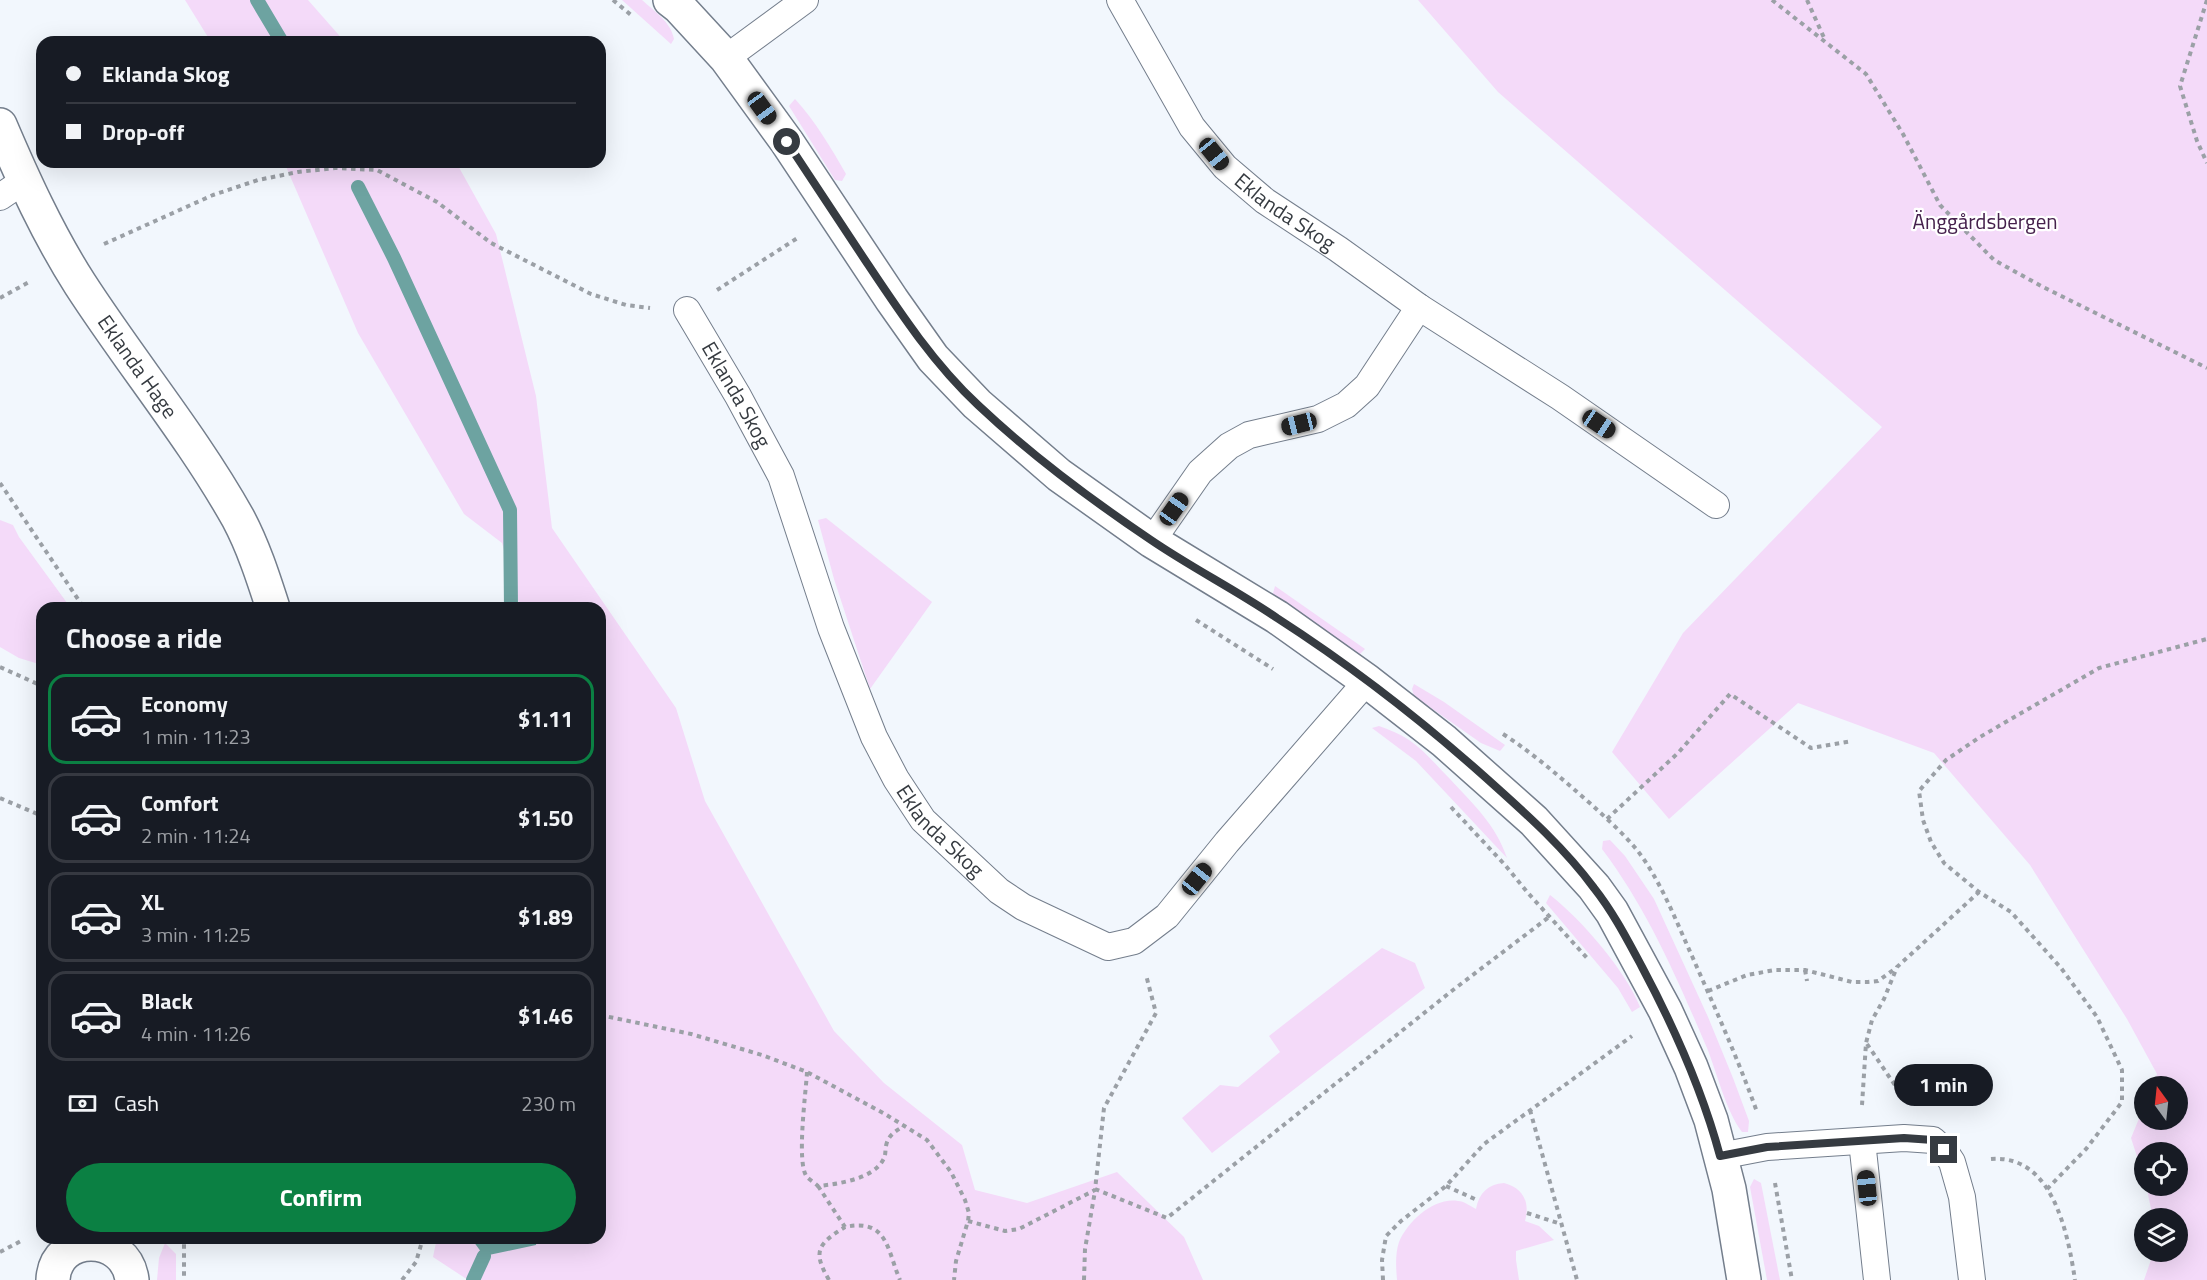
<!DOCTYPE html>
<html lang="en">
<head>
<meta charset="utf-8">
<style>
  :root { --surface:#171b24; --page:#242831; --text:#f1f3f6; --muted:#9ea1a6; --line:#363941; --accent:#0b8043 }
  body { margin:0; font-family:"Titillium Web",sans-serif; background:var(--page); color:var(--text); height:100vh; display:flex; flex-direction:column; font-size:22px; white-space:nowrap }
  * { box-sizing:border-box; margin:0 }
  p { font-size:20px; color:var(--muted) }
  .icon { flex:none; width:33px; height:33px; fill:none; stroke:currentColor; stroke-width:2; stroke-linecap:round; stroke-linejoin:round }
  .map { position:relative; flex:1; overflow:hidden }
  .details { position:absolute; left:36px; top:602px; width:570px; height:642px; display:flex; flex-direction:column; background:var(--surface); border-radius:18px; box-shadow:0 6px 24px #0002 }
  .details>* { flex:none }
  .hud { position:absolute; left:36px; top:36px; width:570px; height:132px; border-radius:18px; box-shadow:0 6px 24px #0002; display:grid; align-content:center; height:132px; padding:0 30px; background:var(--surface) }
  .needle { width:39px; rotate:345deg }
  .fabs { position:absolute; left:2134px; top:1076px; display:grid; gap:12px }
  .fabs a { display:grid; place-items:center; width:54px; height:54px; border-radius:50%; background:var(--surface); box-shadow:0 6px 24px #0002; font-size:30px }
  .end { position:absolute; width:27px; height:27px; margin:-14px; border:8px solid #363b41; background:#fff; box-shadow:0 0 0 3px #fff }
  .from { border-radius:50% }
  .bubble { position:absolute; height:42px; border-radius:21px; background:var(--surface); box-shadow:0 6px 24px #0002; font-size:20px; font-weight:700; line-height:42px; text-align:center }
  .car { position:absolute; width:18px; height:36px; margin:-18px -9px; border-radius:8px; box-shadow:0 0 4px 2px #0007; background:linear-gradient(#222 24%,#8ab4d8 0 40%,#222 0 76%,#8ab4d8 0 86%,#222 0) }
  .hud b { display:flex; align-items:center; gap:21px; height:57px; font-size:22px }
  .hud b+b { border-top:2px solid var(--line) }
  .hud i { width:15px; height:15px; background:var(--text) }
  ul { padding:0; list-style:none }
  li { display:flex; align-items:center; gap:18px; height:90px; margin:0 12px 9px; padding:0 18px; border:3px solid var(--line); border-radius:18px }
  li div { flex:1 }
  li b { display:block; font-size:22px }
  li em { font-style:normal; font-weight:700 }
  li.current { border-color:var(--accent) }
  li>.icon { width:54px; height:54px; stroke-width:1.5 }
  h2 { padding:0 30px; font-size:27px; line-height:72px }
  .pay { display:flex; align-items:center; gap:15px; height:66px; padding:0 30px; font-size:22px }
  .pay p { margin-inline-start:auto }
  .cta { display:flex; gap:12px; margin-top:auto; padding:12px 30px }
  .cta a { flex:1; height:69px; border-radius:36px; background:var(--accent); color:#fff; font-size:24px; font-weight:700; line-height:69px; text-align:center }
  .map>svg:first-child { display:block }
</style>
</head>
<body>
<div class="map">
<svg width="2207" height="1280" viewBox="0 0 2207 1280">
  <rect width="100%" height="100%" fill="#f2f7fd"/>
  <g fill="#f4daf9">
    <polygon points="185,0 308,0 345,42 211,42"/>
    <path d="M622,0h20c12,11 29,22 32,39l-3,5z"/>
    <polygon points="1418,0 2207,0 2207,1280 2144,1280 2154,1251 2178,1251 2178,1218 2153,1218 2146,1185 2178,1185 2178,1152 2145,1152 2145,1181 2131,1138 2145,1104 2145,1119 2178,1119 2178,1086 2153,1086 2157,1074 2127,1019 2030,865 1934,753 1798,703 1669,819 1612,752 1683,633 1882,427 1498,92"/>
    <path d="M795,99c21,23 36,49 51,75l-4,7 -7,-1 -46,-74z"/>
    <polygon points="284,162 456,162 496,234 536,396 552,528 676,708 705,801 834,1031 884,1083 962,1145 975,1190 1027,1203 1117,1172 1184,1237 1203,1280 468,1280 433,1257 437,1238 600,1238 600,608 520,607 502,543 464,514 358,333"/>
    <polygon points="826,518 932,602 870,689 834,579 818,520"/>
    <polygon points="0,520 13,525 19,537 70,607 42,608 42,665 19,658 0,647"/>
    <polygon points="1275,586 1365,649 1359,655 1272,597"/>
    <polygon points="1414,684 1444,702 1505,745 1500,751 1481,743 1414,696 1412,689"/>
    <path d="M1379,726c11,4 21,8 30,14 15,10 28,26 41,39 23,25 46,46 57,79l-91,-97 -44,-33z"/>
    <path d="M1610,840l15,16 29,43 54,118 25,61 16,43 -1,11h-6c-16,-21 -25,-59 -35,-84 -30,-70 -59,-138 -105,-199l1,-8z"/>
    <path d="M1550,895c31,24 76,76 90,112l-8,5 -14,-24 -72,-85z"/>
    <polygon points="1382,948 1415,963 1425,988 1212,1153 1182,1118 1220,1085 1238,1087 1280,1052 1269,1036"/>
    <polygon points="1754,1179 1761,1183 1780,1280 1767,1280 1750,1187"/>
    <path d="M1504,1183c20,5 26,20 21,38l14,5 15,14 -38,11v9l3,20h-122c-1,-12 -2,-26 2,-38 9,-21 35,-45 59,-41 6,0 12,5 18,8 3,-16 12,-25 28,-26z"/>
    <polygon points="165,1243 176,1254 176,1280 157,1280 159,1258"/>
  </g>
  <polygon fill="#6da3a1" points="471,1238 537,1238 536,1245 484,1256"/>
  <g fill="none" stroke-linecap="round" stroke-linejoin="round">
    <g stroke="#6da3a1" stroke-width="14">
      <polyline points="257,0 282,42"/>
      <polyline points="358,187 394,258 510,510 511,608"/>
      <polyline points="473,1280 484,1256"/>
    </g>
    <defs>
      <g id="service">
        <path id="s1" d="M1120,0l72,127 33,40 40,34 73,48 81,58 141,90 156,108"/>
        <polyline points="726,58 805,0"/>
        <polyline points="0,197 25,180"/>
        <path id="s2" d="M687,310l51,86 43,80 50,152 43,109 22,42 27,41 76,71 24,16 85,40 26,-6 33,-25 60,-74 140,-161"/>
        <polyline points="1152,541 1200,472 1229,446 1249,435 1318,419 1346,405 1367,386 1419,307"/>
        <polyline points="1862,1141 1877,1280"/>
        <polyline points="1720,1156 1767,1147 1904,1138 1933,1140 1944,1150 1952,1162 1962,1197 1972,1280"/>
      </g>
      <g id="minor">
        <polyline points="670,0 679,7 726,58 787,142 892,300 933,358 977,404 1059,475 1152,541 1277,617 1367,681 1444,741 1534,821 1594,887 1612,912 1665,1010 1691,1067 1711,1120 1729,1189 1744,1280"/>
        <path id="s3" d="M0,125c23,54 48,109 80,159 51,79 112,152 158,234 15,28 25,59 35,90"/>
        <path d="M53,1280c2,-48 73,-48 79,0"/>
      </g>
    </defs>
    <use href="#service" stroke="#747e8c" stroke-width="28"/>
    <use href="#minor" stroke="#747e8c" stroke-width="36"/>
    <g stroke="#9ba0a6" stroke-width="4" stroke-dasharray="4.5 4.5" stroke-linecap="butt">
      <polyline points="613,0 631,15"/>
      <polyline points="1772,0 1866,74 1903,134 1940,205 1994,260 2043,287 2207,368"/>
      <polyline points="1807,0 1825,40"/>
      <polyline points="2207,0 2180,86 2197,141 2207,163"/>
      <polyline points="104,244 213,195 258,180 298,172 335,168 377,170 437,202 491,243 591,294 626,305 650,308"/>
      <polyline points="717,290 799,237"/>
      <polyline points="0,298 31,281"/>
      <polyline points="0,483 84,608"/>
      <polyline points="1196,620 1273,669"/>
      <polyline points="0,667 42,686"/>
      <path d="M1503,734c34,22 59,45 89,71 15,14 32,29 45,45 24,31 39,71 55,106 23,52 46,103 65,156"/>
      <polyline points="0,798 42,816"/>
      <polyline points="1451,807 1505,865 1528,893 1587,958"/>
      <polyline points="1607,819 1678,753 1730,694 1811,748 1852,741"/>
      <polyline points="1805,970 1807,981"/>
      <polyline points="1708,991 1747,975 1775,970 1805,970 1852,982 1868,982 1878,981 1896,968"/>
      <polyline points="600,1015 691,1034 762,1055 807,1072 885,1114 927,1140 951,1172 965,1200 969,1213 968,1221 956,1261 954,1280"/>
      <polyline points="1867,1044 1905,1100"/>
      <path d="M807,1072c-1,20 -11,92 0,105 3,3 8,6 11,9 20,-2 55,-7 65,-26 3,-4 2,-9 3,-14 2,-11 10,-15 18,-20"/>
      <polyline points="1862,1105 1866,1043 1872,1020 1884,999 1897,967 1979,892"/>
      <polyline points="1530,1110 1577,1280"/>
      <path d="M1991,1159c62,-5 77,75 84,121"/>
      <polyline points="1775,1183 1792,1280"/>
      <path d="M818,1186l27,41c43,-9 42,23 55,53"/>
      <polyline points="1446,1186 1477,1200"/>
      <polyline points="1095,1189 1167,1218 1453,990 1549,917"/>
      <polyline points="2047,1189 2086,1149 2122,1102 2122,1070 2097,1017 2061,968 2011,912 1979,892 1944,863 1931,842 1923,820 1919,791 1946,760 1980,737 2099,668 2207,639"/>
      <polyline points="1527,1213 1561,1224"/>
      <polyline points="968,1221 1005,1231 1019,1229 1095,1190 1104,1108 1156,1013 1146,975"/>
      <polyline points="178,1238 184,1243 184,1280"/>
      <polyline points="0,1252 21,1241"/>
      <polyline points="402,1280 416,1262 423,1238"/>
      <path d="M829,1280c-17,-29 -11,-36 16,-53"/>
      <polyline points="1084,1280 1085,1249 1095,1191"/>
      <polyline points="1383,1280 1382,1260 1386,1236 1401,1221 1446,1186 1484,1144 1632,1036"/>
    </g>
    <use href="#service" stroke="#fff" stroke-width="26"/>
    <use href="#minor" stroke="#fff" stroke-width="33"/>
  </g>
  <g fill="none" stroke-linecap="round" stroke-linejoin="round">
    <path stroke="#363b41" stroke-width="8" d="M787,142c26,39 52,79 78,118 34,51 68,103 113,145 53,50 112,94 173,135 41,28 85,50 126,78 73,47 143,101 208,159 39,35 78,69 109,111 19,24 33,51 48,79 32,60 60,122 78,189l47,-9 137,-9 29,2 11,10"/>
  </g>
  <g text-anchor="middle" stroke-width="4.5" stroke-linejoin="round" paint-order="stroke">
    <g font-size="21" fill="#363b41" stroke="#fff">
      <text dy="7" stroke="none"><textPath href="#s1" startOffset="273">Eklanda Skog</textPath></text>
      <text dy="7" stroke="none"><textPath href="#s3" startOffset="279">Eklanda Hage</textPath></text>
      <text dy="7" stroke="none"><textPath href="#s2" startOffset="98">Eklanda Skog</textPath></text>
      <text dy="7" stroke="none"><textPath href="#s2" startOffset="584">Eklanda Skog</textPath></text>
    </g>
    <g font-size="21" fill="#45204c" stroke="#fff">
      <text x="1985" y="229">Änggårdsbergen</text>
    </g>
  </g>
</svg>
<div class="fabs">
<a><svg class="needle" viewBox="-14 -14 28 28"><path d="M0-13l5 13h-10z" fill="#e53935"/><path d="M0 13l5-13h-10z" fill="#9ea1a6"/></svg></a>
<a><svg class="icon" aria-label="locate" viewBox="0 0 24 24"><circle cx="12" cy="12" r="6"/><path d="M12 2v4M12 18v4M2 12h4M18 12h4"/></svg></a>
<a><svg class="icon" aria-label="layers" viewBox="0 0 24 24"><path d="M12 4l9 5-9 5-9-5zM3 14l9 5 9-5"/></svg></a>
</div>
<i class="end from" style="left:787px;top:142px"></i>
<i class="end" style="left:1944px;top:1150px"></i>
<div class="bubble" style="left:1894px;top:1064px;width:99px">1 min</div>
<i class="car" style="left:762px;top:108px;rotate:144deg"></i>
<i class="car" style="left:1214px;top:154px;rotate:141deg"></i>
<i class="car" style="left:1299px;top:424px;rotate:256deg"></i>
<i class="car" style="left:1599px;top:424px;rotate:124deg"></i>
<i class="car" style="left:1174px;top:509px;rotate:35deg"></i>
<i class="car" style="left:1197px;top:879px;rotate:39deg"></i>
<i class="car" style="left:1867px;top:1188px;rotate:354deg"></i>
<div class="hud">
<b><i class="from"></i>Eklanda Skog</b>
<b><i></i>Drop-off</b>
</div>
<section class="details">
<h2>Choose a ride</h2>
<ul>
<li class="current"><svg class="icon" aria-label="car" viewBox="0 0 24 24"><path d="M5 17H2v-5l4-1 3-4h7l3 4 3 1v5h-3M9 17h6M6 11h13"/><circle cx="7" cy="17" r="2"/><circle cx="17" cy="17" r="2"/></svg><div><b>Economy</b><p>1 min · 11:23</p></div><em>$1.11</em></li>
<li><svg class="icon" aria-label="car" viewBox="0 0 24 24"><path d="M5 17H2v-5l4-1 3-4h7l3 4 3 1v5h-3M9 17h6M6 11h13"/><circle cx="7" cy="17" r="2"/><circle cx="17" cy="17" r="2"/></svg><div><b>Comfort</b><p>2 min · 11:24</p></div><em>$1.50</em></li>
<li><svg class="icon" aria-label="car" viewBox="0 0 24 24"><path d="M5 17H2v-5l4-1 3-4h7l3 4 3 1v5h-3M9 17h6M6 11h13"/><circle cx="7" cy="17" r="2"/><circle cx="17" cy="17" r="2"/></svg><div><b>XL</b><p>3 min · 11:25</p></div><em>$1.89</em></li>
<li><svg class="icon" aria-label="car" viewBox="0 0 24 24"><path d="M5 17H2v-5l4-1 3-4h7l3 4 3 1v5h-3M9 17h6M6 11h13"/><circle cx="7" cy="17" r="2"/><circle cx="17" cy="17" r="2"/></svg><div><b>Black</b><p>4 min · 11:26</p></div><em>$1.46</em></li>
</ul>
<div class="pay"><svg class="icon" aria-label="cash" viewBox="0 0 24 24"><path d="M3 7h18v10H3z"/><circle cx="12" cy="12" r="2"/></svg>Cash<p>230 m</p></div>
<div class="cta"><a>Confirm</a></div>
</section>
</div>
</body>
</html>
